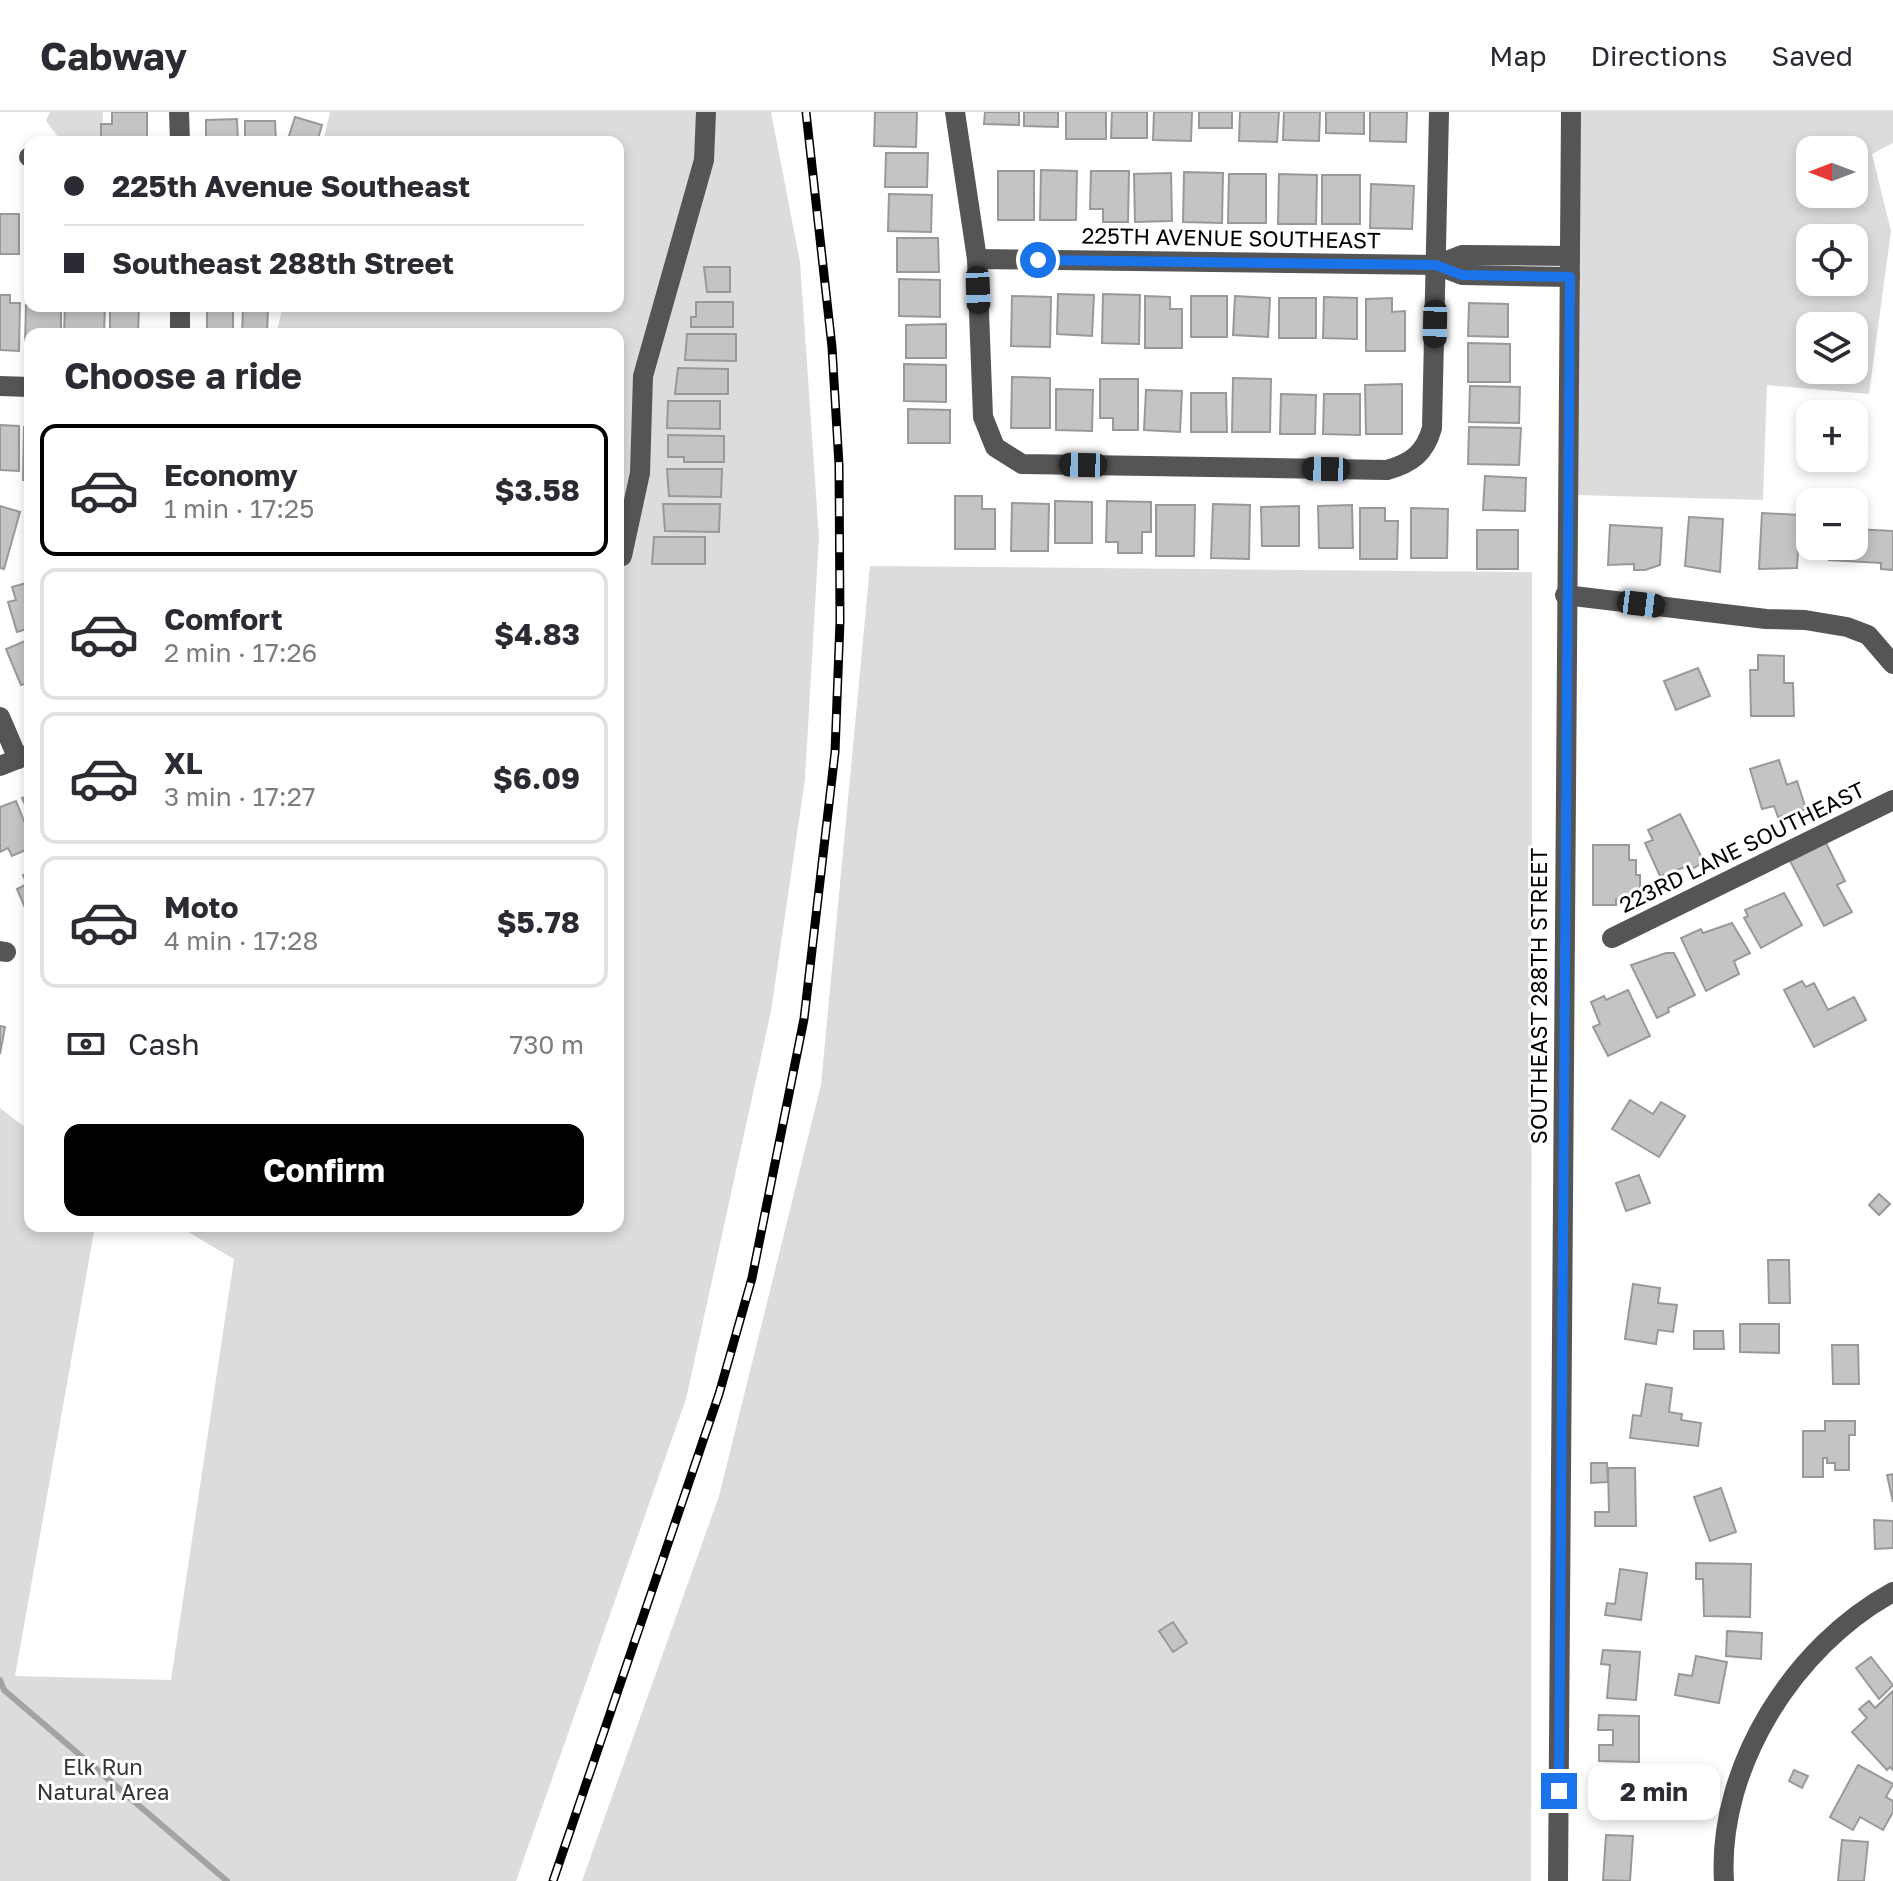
<!DOCTYPE html>
<html lang="en">
<head>
<meta charset="utf-8">
<style>
  :root { --surface:#fff; --page:#f2f2f3; --text:#2b2b33; --muted:#7c7c81; --line:#e1e1e2; --accent:#000 }
  body { margin:0; font-family:"Golos Text",sans-serif; background:var(--page); color:var(--text); height:100vh; display:flex; flex-direction:column; font-size:30px; white-space:nowrap }
  * { box-sizing:border-box; margin:0 }
  p { font-size:26px; color:var(--muted) }
  .icon { flex:none; width:44px; height:44px; fill:none; stroke:currentColor; stroke-width:2; stroke-linecap:round; stroke-linejoin:round }
  .map { position:relative; flex:1; overflow:hidden }
  .sheet { position:absolute; left:24px; top:216px; width:600px; height:904px; display:flex; flex-direction:column; background:var(--surface); border-radius:16px; box-shadow:0 4px 12px #0003 }
  .sheet>* { flex:none }
  .banner { position:absolute; left:24px; top:24px; width:600px; height:176px; border-radius:16px; box-shadow:0 4px 12px #0003; display:grid; align-content:center; height:176px; padding:0 40px; background:var(--surface) }
  .needle { width:52px; rotate:270deg }
  .tools { position:absolute; left:1796px; top:24px; display:grid; gap:16px }
  .tools a { display:grid; place-items:center; width:72px; height:72px; border-radius:16px; background:var(--surface); box-shadow:0 4px 12px #0003; font-size:40px }
  .end { position:absolute; width:36px; height:36px; margin:-18px; border:10px solid #1a73e8; background:#fff; box-shadow:0 0 0 4px #fff }
  .from { border-radius:50% }
  .bubble { position:absolute; height:56px; border-radius:16px; background:var(--surface); box-shadow:0 4px 12px #0003; font-size:26px; font-weight:700; line-height:56px; text-align:center }
  .car { position:absolute; width:24px; height:48px; margin:-24px -12px; border-radius:10px; box-shadow:0 0 6px 2px #0007; background:linear-gradient(#222 24%,#8ab4d8 0 40%,#222 0 76%,#8ab4d8 0 86%,#222 0) }
  .banner b { display:flex; align-items:center; gap:28px; height:76px; font-size:30px }
  .banner b+b { border-top:2px solid var(--line) }
  .banner i { width:20px; height:20px; background:var(--text) }
  ul { padding:0; list-style:none }
  li { display:flex; align-items:center; gap:24px; height:132px; margin:0 16px 12px; padding:0 24px; border:4px solid var(--line); border-radius:16px }
  li div { flex:1 }
  li b { display:block; font-size:30px }
  li em { font-style:normal; font-weight:700 }
  li.on { border-color:var(--accent) }
  li>.icon { width:72px; height:72px; stroke-width:1.5 }
  h2 { padding:0 40px; font-size:36px; line-height:96px }
  .pay { display:flex; align-items:center; gap:20px; height:88px; padding:0 40px; font-size:30px }
  .pay p { margin-inline-start:auto }
  .button { display:flex; gap:16px; margin-top:auto; padding:16px 40px }
  .button a { flex:1; height:92px; border-radius:16px; background:var(--accent); color:#fff; font-size:32px; font-weight:700; line-height:92px; text-align:center }
  header { display:flex; align-items:center; gap:48px; box-sizing:border-box; height:112px; padding:0 40px; background:var(--surface); border-bottom:2px solid var(--line) }
  header strong { font-size:38px }
  nav { display:flex; gap:44px; margin-inline-start:auto; font-size:28px }
  .map>svg:first-child { display:block }
</style>
</head>
<body>
<header>
<strong>Cabway</strong>
<nav><a>Map</a><a>Directions</a><a>Saved</a></nav>
</header>
<div class="map">
<svg width="1893" height="1769" viewBox="0 0 1893 1769">
  <rect width="100%" height="100%" fill="#fff"/>
  <g fill="#dcdcdc" fill-rule="evenodd">
    <polygon points="50,0 103,0 102,30 62,30 46,9"/>
    <polygon points="330,0 771,0 800,150 819,426 805,667 771,899 686,1287 516,1769 0,1769 0,996 30,1019 30,1114 95,1114 15,1564 171,1568 234,1147 178,1114 618,1114 618,222 276,222 283,194 618,194 618,30 323,30"/>
    <path d="M1579,0h314v31l-21,11 19,77 -22,163 -102,-9 -4,115 -188,-5zM1810,38h44v44h-44zM1810,126h44v44h-44zM1810,214h44v44h-44z"/>
    <polygon points="870,454 1532,460 1531,1769 582,1769 719,1384 821,973"/>
  </g>
  <g fill="none" stroke-linecap="round" stroke-linejoin="round">
    <polyline stroke="#a3a3a3" stroke-width="6" points="0,1568 4,1578 227,1769"/>
  </g>
  <g fill="#c4c4c4" stroke="#999" stroke-width="2">
    <polygon points="112,0 147,0 147,27 101,30 101,12 112,12"/>
    <polygon points="875,0 917,0 916,35 874,34"/>
    <polygon points="985,0 1019,0 1019,13 984,12"/>
    <polygon points="1024,0 1058,0 1058,15 1024,14"/>
    <rect x="1066" y="0" width="40" height="27"/>
    <polygon points="1112,0 1147,0 1147,26 1111,26"/>
    <polygon points="1154,0 1192,0 1191,29 1153,28"/>
    <rect x="1199" y="0" width="33" height="16"/>
    <polygon points="1240,0 1279,0 1277,30 1239,29"/>
    <polygon points="1284,0 1320,0 1319,29 1283,28"/>
    <polygon points="1326,0 1364,0 1364,22 1326,21"/>
    <polygon points="1370,0 1407,0 1406,30 1370,29"/>
    <polygon points="295,5 322,13 317,30 287,30"/>
    <polygon points="237,7 238,30 206,30 206,8"/>
    <polygon points="245,9 275,9 276,30 245,30"/>
    <polygon points="886,41 928,41 927,75 885,75"/>
    <polygon points="1041,58 1077,59 1076,108 1040,108"/>
    <rect x="998" y="59" width="36" height="49"/>
    <polygon points="1091,59 1129,59 1128,110 1103,110 1103,97 1090,97"/>
    <polygon points="1184,60 1223,61 1222,111 1183,110"/>
    <polygon points="1171,61 1172,109 1135,110 1134,62"/>
    <polygon points="1229,62 1266,62 1266,111 1228,111"/>
    <polygon points="1279,62 1317,63 1316,112 1278,112"/>
    <rect x="1322" y="63" width="38" height="49"/>
    <polygon points="1371,72 1414,74 1412,117 1370,116"/>
    <polygon points="889,82 932,83 931,120 888,119"/>
    <polygon points="27,100 30,100 30,145 26,144"/>
    <rect x="0" y="102" width="19" height="40"/>
    <polygon points="897,126 938,126 939,160 897,160"/>
    <polygon points="704,155 730,155 730,180 707,180"/>
    <polygon points="899,167 940,168 940,205 899,204"/>
    <polygon points="1058,182 1094,183 1092,224 1057,222"/>
    <polygon points="1103,182 1140,183 1139,232 1102,231"/>
    <polygon points="0,183 10,183 10,191 20,191 19,239 0,238"/>
    <polygon points="1012,184 1051,185 1050,235 1011,234"/>
    <polygon points="1145,184 1170,185 1170,197 1182,197 1182,236 1145,236"/>
    <rect x="1191" y="184" width="36" height="41"/>
    <polygon points="1235,184 1270,186 1268,225 1233,223"/>
    <polygon points="1324,185 1357,186 1357,227 1323,226"/>
    <rect x="1279" y="186" width="37" height="40"/>
    <polygon points="1392,186 1392,200 1405,199 1405,239 1366,239 1366,187"/>
    <polygon points="696,190 733,190 733,215 691,215 691,205 696,205"/>
    <polygon points="1469,191 1508,192 1508,225 1468,224"/>
    <polygon points="26,193 61,194 61,222 30,222 30,232 25,232"/>
    <polygon points="65,194 105,194 104,222 64,222"/>
    <polygon points="110,194 139,194 138,222 110,222"/>
    <rect x="207" y="194" width="26" height="28"/>
    <polygon points="243,196 268,196 267,222 242,222"/>
    <polygon points="946,212 946,246 906,246 906,213"/>
    <polygon points="687,222 736,222 736,249 685,248"/>
    <polygon points="1468,231 1510,232 1510,270 1468,270"/>
    <polygon points="904,252 946,253 946,290 904,289"/>
    <polygon points="678,256 728,257 728,282 675,282"/>
    <polygon points="1012,265 1050,266 1050,316 1011,316"/>
    <polygon points="1233,266 1271,267 1270,320 1232,320"/>
    <polygon points="1100,267 1138,267 1138,318 1113,318 1113,306 1100,306"/>
    <polygon points="1402,272 1402,322 1366,322 1365,273"/>
    <polygon points="1470,274 1520,275 1519,311 1469,310"/>
    <polygon points="1056,277 1093,278 1092,319 1056,318"/>
    <polygon points="1146,278 1182,279 1180,320 1144,318"/>
    <polygon points="1191,281 1226,281 1227,320 1191,320"/>
    <polygon points="1281,282 1316,283 1315,322 1280,322"/>
    <polygon points="1324,282 1360,282 1360,323 1323,322"/>
    <polygon points="668,289 720,289 720,317 667,316"/>
    <polygon points="908,297 950,298 950,331 908,331"/>
    <polygon points="0,313 19,314 19,359 0,358"/>
    <polygon points="24,315 30,315 30,368 23,368"/>
    <polygon points="1469,315 1521,316 1519,353 1468,352"/>
    <polygon points="668,323 724,324 724,350 684,350 684,345 668,345"/>
    <polygon points="667,357 722,357 721,385 669,384"/>
    <polygon points="1485,364 1526,366 1525,399 1483,398"/>
    <polygon points="955,384 982,384 982,397 995,397 995,437 955,437"/>
    <polygon points="1055,389 1092,390 1092,431 1055,431"/>
    <polygon points="1107,389 1151,390 1151,420 1142,420 1142,441 1118,441 1118,430 1106,430"/>
    <polygon points="1012,391 1049,392 1048,439 1011,439"/>
    <polygon points="663,392 720,392 719,420 665,419"/>
    <polygon points="1213,392 1250,393 1249,447 1211,446"/>
    <polygon points="1156,393 1195,393 1194,444 1156,444"/>
    <polygon points="1352,393 1353,436 1319,436 1318,394"/>
    <polygon points="0,394 20,400 4,457 0,456"/>
    <polygon points="1299,394 1299,434 1262,434 1261,395"/>
    <polygon points="26,395 30,395 30,425 25,425"/>
    <polygon points="1360,396 1385,396 1385,409 1398,409 1397,447 1360,447"/>
    <polygon points="1411,396 1448,397 1447,446 1411,446"/>
    <polygon points="1762,401 1800,403 1797,456 1759,457"/>
    <polygon points="1689,405 1723,407 1720,460 1685,454"/>
    <polygon points="1610,413 1662,416 1660,453 1645,458 1634,458 1634,452 1608,453"/>
    <polygon points="1854,417 1893,419 1893,458 1881,457 1881,451 1829,448 1830,434 1854,434"/>
    <rect x="1477" y="418" width="41" height="39"/>
    <polygon points="654,425 705,425 705,452 652,452"/>
    <polygon points="30,470 30,516 17,520 8,490 16,488 12,475"/>
    <polygon points="30,527 30,570 21,573 6,537"/>
    <polygon points="1758,543 1784,544 1784,571 1793,571 1794,604 1751,604 1750,558 1758,558"/>
    <polygon points="1698,556 1710,584 1676,598 1664,569"/>
    <polygon points="1779,648 1787,673 1797,669 1806,697 1778,705 1774,694 1762,697 1750,657"/>
    <polygon points="30,683 30,703 22,686"/>
    <polygon points="16,689 30,724 30,736 12,744 8,736 0,740 0,695"/>
    <polygon points="1680,702 1704,750 1690,758 1688,754 1660,764 1645,731 1653,728 1648,718"/>
    <polygon points="1826,731 1845,769 1837,773 1852,800 1824,814 1790,749"/>
    <polygon points="1593,733 1629,733 1629,748 1636,748 1636,763 1640,763 1640,783 1616,787 1616,793 1593,793"/>
    <polygon points="30,760 30,804 29,805 17,777 27,772 23,763"/>
    <polygon points="1784,781 1802,813 1761,836 1744,806 1748,804 1745,798"/>
    <polygon points="1732,811 1750,841 1734,849 1739,862 1706,879 1681,826 1701,817 1703,821"/>
    <polygon points="1666,841 1674,841 1695,883 1668,896 1669,900 1657,906 1631,853"/>
    <polygon points="1802,869 1806,875 1814,871 1828,898 1854,885 1866,908 1814,935 1784,878"/>
    <polygon points="1628,878 1650,924 1608,944 1593,915 1600,912 1591,890 1604,884 1606,888"/>
    <polygon points="0,914 5,915 0,942"/>
    <polygon points="1630,988 1653,1002 1661,990 1685,1004 1659,1045 1612,1017"/>
    <polygon points="1639,1063 1650,1091 1626,1099 1616,1071"/>
    <polygon points="1879,1082 1890,1092 1879,1103 1869,1093"/>
    <polygon points="1768,1148 1789,1148 1790,1191 1769,1191"/>
    <polygon points="1633,1172 1660,1176 1658,1191 1677,1193 1673,1220 1658,1218 1656,1232 1625,1227"/>
    <polygon points="1740,1212 1779,1212 1779,1241 1740,1240"/>
    <polygon points="1694,1219 1723,1219 1724,1237 1694,1237"/>
    <polygon points="1832,1233 1858,1233 1859,1272 1833,1272"/>
    <polygon points="1646,1272 1672,1276 1669,1300 1682,1302 1681,1308 1701,1311 1698,1334 1630,1326 1633,1303 1641,1304"/>
    <polygon points="1825,1309 1855,1309 1855,1323 1849,1323 1849,1358 1835,1358 1835,1351 1827,1351 1827,1346 1823,1346 1823,1365 1803,1365 1803,1319 1825,1319"/>
    <polygon points="1591,1351 1607,1351 1608,1370 1591,1371"/>
    <polygon points="1608,1356 1635,1356 1636,1414 1595,1414 1595,1400 1609,1400"/>
    <polygon points="1893,1362 1893,1390 1887,1363"/>
    <polygon points="1721,1376 1736,1420 1710,1429 1694,1385"/>
    <polygon points="1874,1408 1893,1409 1893,1436 1875,1437"/>
    <polygon points="1696,1451 1751,1452 1750,1505 1704,1504 1703,1467 1696,1467"/>
    <polygon points="1620,1457 1647,1461 1641,1508 1605,1503 1607,1491 1615,1492"/>
    <polygon points="1173,1510 1187,1531 1173,1540 1159,1519"/>
    <polygon points="1727,1519 1762,1521 1761,1547 1726,1544"/>
    <polygon points="1603,1538 1640,1540 1636,1588 1607,1586 1610,1553 1601,1552"/>
    <polygon points="1696,1544 1727,1550 1719,1591 1675,1583 1679,1562 1692,1564"/>
    <polygon points="1871,1545 1893,1573 1879,1587 1856,1556"/>
    <polygon points="1893,1579 1893,1658 1890,1655 1887,1658 1852,1620 1867,1606 1859,1597 1869,1589 1875,1596"/>
    <polygon points="1599,1603 1639,1604 1639,1650 1599,1649 1599,1633 1613,1633 1613,1618 1598,1618"/>
    <polygon points="1858,1653 1893,1672 1886,1685 1893,1689 1893,1700 1883,1718 1860,1705 1853,1718 1830,1705"/>
    <polygon points="1794,1658 1808,1664 1802,1676 1789,1669"/>
    <polygon points="1617,1662 1641,1662 1641,1677 1653,1677 1653,1692 1640,1692 1640,1707 1616,1706"/>
    <polygon points="1606,1723 1633,1724 1630,1769 1603,1768"/>
    <polygon points="1842,1728 1868,1730 1864,1769 1838,1769"/>
  </g>
  <g fill="none" stroke-linecap="round" stroke-linejoin="round">
    <g stroke="#555" stroke-width="20">
      <polyline points="179,0 180,30"/>
      <path d="M955,0l22,147 6,158 12,30 27,17 365,6c25,-7 38,-17 45,-42l7,-316"/>
      <polyline points="29,45 30,45"/>
      <polyline points="1570,144 1462,143 1436,153 1462,163 1570,165"/>
      <polyline points="977,147 1436,153"/>
      <polyline points="180,222 180,194"/>
      <polyline points="0,274 30,275"/>
      <polyline points="622,444 640,361 643,264 704,48 706,0"/>
      <polyline points="1565,483 1766,507 1805,508 1847,515 1868,523 1893,552"/>
      <polyline points="0,605 18,647"/>
      <polyline points="0,654 30,642"/>
      <polyline points="1612,826 1893,688"/>
      <polyline points="0,839 6,840"/>
      <polyline points="1558,1769 1571,0"/>
      <path d="M1724,1769c-7,-114 70,-235 169,-289"/>
    </g>
    <defs>
      <polyline id="rail" points="553,1769 719,1282 752,1166 804,907 835,640 840,509 839,353 832,235 806,0"/>
    </defs>
    <use href="#rail" stroke="#000" stroke-width="9"/>
    <use href="#rail" stroke="#fff" stroke-width="6" stroke-dasharray="18" stroke-linecap="butt"/>
  </g>
  <g fill="none" stroke-linecap="round" stroke-linejoin="round">
    <polyline stroke="#1a73e8" stroke-width="10" points="1038,148 1436,153 1462,163 1570,165 1559,1679"/>
  </g>
  <g text-anchor="middle" stroke-width="6" stroke-linejoin="round" paint-order="stroke">
    <g font-size="22" fill="#000" stroke="#fff">
      <text transform="translate(1231 126) rotate(1)" y="8">225TH AVENUE SOUTHEAST</text>
      <text transform="translate(1742 735) rotate(-26)" y="8">223RD LANE SOUTHEAST</text>
      <text transform="translate(1539 884) rotate(-90)" y="8">SOUTHEAST 288TH STREET</text>
    </g>
    <g font-size="22" fill="#333" stroke="#fff">
      <text x="103" y="1663">Elk Run<tspan x="103" dy="25">Natural Area</tspan></text>
    </g>
  </g>
</svg>
<div class="tools">
<a><svg class="needle" viewBox="-14 -14 28 28"><path d="M0-13l5 13h-10z" fill="#e53935"/><path d="M0 13l5-13h-10z" fill="#7c7c81"/></svg></a>
<a><svg class="icon" aria-label="locate" viewBox="0 0 24 24"><circle cx="12" cy="12" r="6"/><path d="M12 2v4M12 18v4M2 12h4M18 12h4"/></svg></a>
<a><svg class="icon" aria-label="layers" viewBox="0 0 24 24"><path d="M12 4l9 5-9 5-9-5zM3 14l9 5 9-5"/></svg></a>
<a>+</a>
<a>−</a>
</div>
<i class="end from" style="left:1038px;top:148px"></i>
<i class="end" style="left:1559px;top:1679px"></i>
<div class="bubble" style="left:1588px;top:1652px;width:132px">2 min</div>
<i class="car" style="left:978px;top:178px;rotate:178deg"></i>
<i class="car" style="left:1435px;top:212px;rotate:181deg"></i>
<i class="car" style="left:1083px;top:353px;rotate:271deg"></i>
<i class="car" style="left:1326px;top:357px;rotate:271deg"></i>
<i class="car" style="left:1641px;top:492px;rotate:97deg"></i>
<div class="banner">
<b><i class="from"></i>225th Avenue Southeast</b>
<b><i></i>Southeast 288th Street</b>
</div>
<section class="sheet">
<h2>Choose a ride</h2>
<ul>
<li class="on"><svg class="icon" aria-label="car" viewBox="0 0 24 24"><path d="M5 17H2v-5l4-1 3-4h7l3 4 3 1v5h-3M9 17h6M6 11h13"/><circle cx="7" cy="17" r="2"/><circle cx="17" cy="17" r="2"/></svg><div><b>Economy</b><p>1 min · 17:25</p></div><em>$3.58</em></li>
<li><svg class="icon" aria-label="car" viewBox="0 0 24 24"><path d="M5 17H2v-5l4-1 3-4h7l3 4 3 1v5h-3M9 17h6M6 11h13"/><circle cx="7" cy="17" r="2"/><circle cx="17" cy="17" r="2"/></svg><div><b>Comfort</b><p>2 min · 17:26</p></div><em>$4.83</em></li>
<li><svg class="icon" aria-label="car" viewBox="0 0 24 24"><path d="M5 17H2v-5l4-1 3-4h7l3 4 3 1v5h-3M9 17h6M6 11h13"/><circle cx="7" cy="17" r="2"/><circle cx="17" cy="17" r="2"/></svg><div><b>XL</b><p>3 min · 17:27</p></div><em>$6.09</em></li>
<li><svg class="icon" aria-label="car" viewBox="0 0 24 24"><path d="M5 17H2v-5l4-1 3-4h7l3 4 3 1v5h-3M9 17h6M6 11h13"/><circle cx="7" cy="17" r="2"/><circle cx="17" cy="17" r="2"/></svg><div><b>Moto</b><p>4 min · 17:28</p></div><em>$5.78</em></li>
</ul>
<div class="pay"><svg class="icon" aria-label="cash" viewBox="0 0 24 24"><path d="M3 7h18v10H3z"/><circle cx="12" cy="12" r="2"/></svg>Cash<p>730 m</p></div>
<div class="button"><a>Confirm</a></div>
</section>
</div>
</body>
</html>
